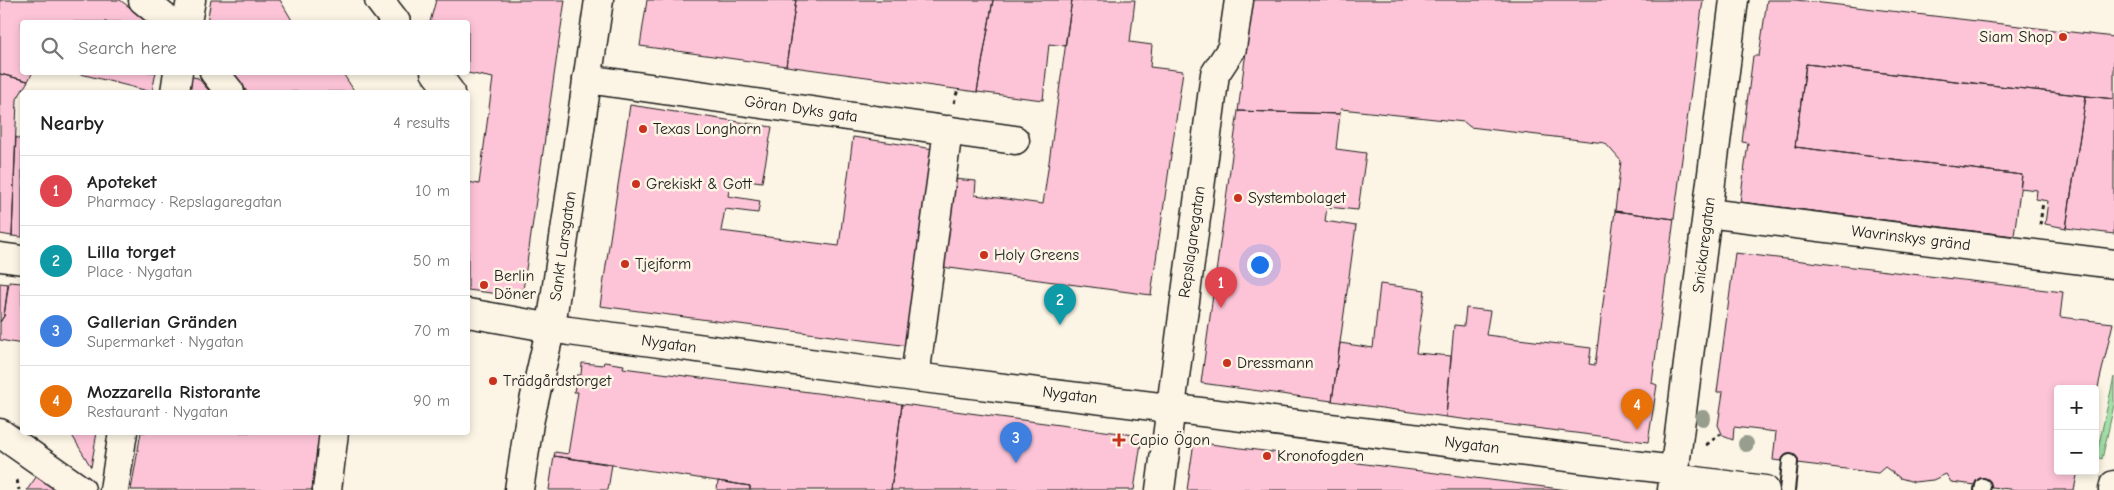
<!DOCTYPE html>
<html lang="en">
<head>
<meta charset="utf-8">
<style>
  body { margin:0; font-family:"Comic Neue",sans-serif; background:#f2f2f2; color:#222 }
  .controls { position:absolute; right:15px; bottom:15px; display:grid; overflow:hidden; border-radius:5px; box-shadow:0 2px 8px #0003 }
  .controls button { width:45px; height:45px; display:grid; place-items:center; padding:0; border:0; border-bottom:1px solid #e0e0e0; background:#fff; color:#222; font:25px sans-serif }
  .you { position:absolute; left:1259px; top:264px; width:18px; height:18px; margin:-12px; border:4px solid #fff; border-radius:50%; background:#1a73e8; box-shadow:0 0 0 8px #1a73e833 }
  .badge { display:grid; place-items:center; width:32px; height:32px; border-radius:50%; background:#c8321e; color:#fff; font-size:16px; font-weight:700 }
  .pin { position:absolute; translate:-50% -41px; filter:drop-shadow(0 1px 2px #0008) }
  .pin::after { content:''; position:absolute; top:26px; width:18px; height:15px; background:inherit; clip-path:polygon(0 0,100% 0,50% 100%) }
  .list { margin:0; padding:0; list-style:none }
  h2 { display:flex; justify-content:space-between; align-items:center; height:65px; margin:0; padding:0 20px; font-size:21px }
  h2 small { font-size:16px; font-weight:400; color:#767676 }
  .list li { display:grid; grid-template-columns:32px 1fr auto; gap:15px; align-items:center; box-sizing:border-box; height:70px; padding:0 20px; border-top:1px solid #e0e0e0 }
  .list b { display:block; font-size:19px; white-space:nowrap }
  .list p { margin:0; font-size:16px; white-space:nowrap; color:#767676 }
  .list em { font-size:16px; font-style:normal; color:#767676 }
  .icon { flex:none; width:28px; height:28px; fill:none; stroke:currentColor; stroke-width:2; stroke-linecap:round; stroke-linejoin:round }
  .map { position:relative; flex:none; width:2114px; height:490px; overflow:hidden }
  .search { position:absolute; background:#fff; box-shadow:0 2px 8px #0003; left:20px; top:20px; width:450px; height:55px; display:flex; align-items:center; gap:12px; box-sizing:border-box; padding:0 18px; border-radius:5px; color:#767676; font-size:19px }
  .panel { position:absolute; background:#fff; box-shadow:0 2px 8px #0003; left:20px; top:90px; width:450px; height:345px; border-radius:5px }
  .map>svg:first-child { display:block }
  .green { fill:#a3e0a8; stroke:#607e62 }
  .building { fill:#fdc4d8; stroke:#1c1c1c }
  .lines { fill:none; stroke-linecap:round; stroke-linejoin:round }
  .lane-casing { stroke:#1c1c1c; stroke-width:18 }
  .street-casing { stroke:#1c1c1c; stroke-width:31 }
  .secondary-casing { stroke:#1c1c1c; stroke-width:31 }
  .path { stroke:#1c1c1c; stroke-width:3; stroke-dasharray:4 4; stroke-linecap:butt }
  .lane { stroke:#fcf5e5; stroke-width:14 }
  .street { stroke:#fcf5e5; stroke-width:28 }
  .secondary { stroke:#fcf5e5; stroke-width:28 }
  .tree { fill:#979e8e }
  .poi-dot { fill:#c8321e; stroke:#fcf5e5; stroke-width:2 }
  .labels { text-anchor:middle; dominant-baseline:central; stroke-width:5; stroke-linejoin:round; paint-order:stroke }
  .poi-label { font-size:16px; fill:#1c1c1c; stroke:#fcf5e5; text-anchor:start }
  .street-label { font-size:16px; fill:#1c1c1c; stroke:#fcf5e5 }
</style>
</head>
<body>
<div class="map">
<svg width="2114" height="490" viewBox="0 0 2114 490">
  <rect width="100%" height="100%" fill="#fcf5e5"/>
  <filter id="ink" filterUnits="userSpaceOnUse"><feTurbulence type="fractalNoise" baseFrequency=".02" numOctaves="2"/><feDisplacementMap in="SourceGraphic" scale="10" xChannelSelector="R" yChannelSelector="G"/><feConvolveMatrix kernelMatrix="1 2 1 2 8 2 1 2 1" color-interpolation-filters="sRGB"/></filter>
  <g filter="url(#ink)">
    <path class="green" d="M2114 377V405L2102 459 2096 457Z"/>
    <path class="building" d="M0 0H120L149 22H22V72H33L28 81 0 74Z
      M211 0H280L293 22H207Z
      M436 0H565L522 297 468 290V182L479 184 493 78 463 72H468V22H430Z
      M647 0H796L786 66 640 46Z
      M796 0H993L977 92 786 66Z
      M993 0H1072L1065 46 1049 44 1043 100 977 92Z
      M1072 0H1135L1130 42 1152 45 1150 67 1183 71 1151 295 942 267 953 179 976 181 975 195 1043 204Z
      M1253 0H1703L1674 219 1615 211 1621 161 1605 143 1470 127 1464 122 1341 109 1340 114 1238 111Z
      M1767 0H1796L2114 37V99L1806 64 1795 147 2022 175 2014 236 1740 202 1748 143 1742 142 1753 56H1759Z
      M1806 64 2086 96 2066 228 2045 224 2048 201 2036 199 2037 190 2020 188 2022 175 1795 147Z
      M73 72H156L152 92Z
      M233 72H342L355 92H247Z
      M0 74 28 81 17 99 12 236 0 234Z
      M193 77 198 78 210 92H186L189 80Z
      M2086 96 2114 99V234L2066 228Z
      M630 105 772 127 762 182 731 178 728 196 760 201 758 213 725 209 721 231 839 246 853 137 934 149 909 346 600 306Z
      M1238 111 1340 114 1336 149 1366 153 1358 210 1327 207 1325 221 1356 226 1332 401 1201 383Z
      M16 137 22 140V237L12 236Z
      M1615 211 1674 219 1652 383 1657 385 1648 442 1446 417 1454 325 1464 326 1466 308 1490 311 1486 335 1591 348 1589 364 1595 365Z
      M1735 253 2063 292 2060 317 2113 323 2095 400V389H2058V471H2078L2074 490H2017L1951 482 1946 474 1933 480 1914 482 1900 478 1885 467 1878 473 1773 460 1776 432 1734 427 1733 440 1723 436 1718 425 1723 392H1717Z
      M9 282 22 283V344L0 340V322L4 316Z
      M0 283 8 284 4 316 0 322Z
      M1380 284 1425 290 1416 353 1451 356 1446 417 1332 401 1340 343 1373 348Z
      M604 362 624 365 623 368 902 404 891 490H750V486L554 456 555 452 568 454 578 392H574L577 375H581L582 363 603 365Z
      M902 404 1142 436 1134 490H891Z
      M70 432H97L91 467Z
      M141 432H320L312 490H131Z
      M1194 442 1568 490H1187Z
      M554 456 612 464 608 490H549Z
      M39 473 63 490H27Z
      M718 481 750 486V490H717Z"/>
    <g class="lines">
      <defs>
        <path id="lane" d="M1787 490 1790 462
          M1982 490 1983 486"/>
        <path id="street" d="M143 0 170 22
          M379 0 396 22
          M187 22 191 0
          M214 72 230 92
          M435 72 450 92
          M587 79 1015 140
          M175 92 178 72
          M1708 213 2114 264
          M0 257 22 260
          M468 313 569 331 915 377 1674 470
          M915 377 948 130
          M0 433 81 490
          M1673 478 1765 490
          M114 490 123 432
          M327 490 334 432
          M1160 490 1215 74 1232 48 1239 0
          M1672 490 1734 0"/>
        <path id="secondary" d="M519 490 529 423 551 326 599 0
          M2113 490 2114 485"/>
      </defs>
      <use href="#lane" class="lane-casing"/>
      <use href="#street" class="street-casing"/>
      <use href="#secondary" class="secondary-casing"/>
      <path class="path" d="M954 103 958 89
        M2040 225 2043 201
        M1706 445 1721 434
        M17 480 19 490"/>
      <use href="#lane" class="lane"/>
      <use href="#street" class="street"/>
      <use href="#secondary" class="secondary"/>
    </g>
    <g class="tree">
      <circle cx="1703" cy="418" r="8"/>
      <circle cx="1746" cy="444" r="8"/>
    </g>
  </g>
  <g class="poi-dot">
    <circle cx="2063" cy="37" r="5"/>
    <circle cx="643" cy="129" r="5"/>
    <circle cx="636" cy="184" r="5"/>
    <circle cx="1238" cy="198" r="5"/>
    <circle cx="984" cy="255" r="5"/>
    <circle cx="625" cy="264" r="5"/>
    <circle cx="484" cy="285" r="5"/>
    <circle cx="1227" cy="363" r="5"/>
    <circle cx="493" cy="381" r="5"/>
    <path d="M1116.5 432.5h5v5h5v5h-5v5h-5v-5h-5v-5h5z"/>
    <circle cx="1267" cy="456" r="5"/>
  </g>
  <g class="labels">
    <g class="poi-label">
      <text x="2053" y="37" text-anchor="end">Siam Shop</text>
      <text x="653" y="129">Texas Longhorn</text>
      <text x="646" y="184">Grekiskt &amp; Gott</text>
      <text x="1248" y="198">Systembolaget</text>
      <text x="994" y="255">Holy Greens</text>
      <text x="635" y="264">Tjejform</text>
      <text x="494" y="276">Berlin<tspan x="494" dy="18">Döner</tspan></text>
      <text x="1237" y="363">Dressmann</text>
      <text x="503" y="381">Trädgårdstorget</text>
      <text x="1130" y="440">Capio Ögon</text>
      <text x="1277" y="456">Kronofogden</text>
    </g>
    <g class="street-label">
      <text transform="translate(801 109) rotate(8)">Göran Dyks gata</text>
      <text transform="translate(1911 238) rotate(7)">Wavrinskys gränd</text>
      <text transform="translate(1192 242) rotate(-82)">Repslagaregatan</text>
      <text transform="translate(1704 245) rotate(-83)">Snickaregatan</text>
      <text transform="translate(563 246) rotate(-82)">Sankt Larsgatan</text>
      <text transform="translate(669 344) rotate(8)">Nygatan</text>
      <text transform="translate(1070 395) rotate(7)">Nygatan</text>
      <text transform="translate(1472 445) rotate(7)">Nygatan</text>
    </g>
  </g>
</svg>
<div class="controls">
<button>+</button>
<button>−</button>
</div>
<div class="you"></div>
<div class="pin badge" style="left:1221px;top:308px;background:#e0444e">1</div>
<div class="pin badge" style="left:1060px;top:325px;background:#0f9aa8">2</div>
<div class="pin badge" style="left:1016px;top:463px;background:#3f7fe0">3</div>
<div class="pin badge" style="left:1637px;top:430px;background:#e8710a">4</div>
<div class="search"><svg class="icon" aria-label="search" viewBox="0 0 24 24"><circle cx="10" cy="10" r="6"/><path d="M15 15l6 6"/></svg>Search here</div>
<section class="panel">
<h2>Nearby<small>4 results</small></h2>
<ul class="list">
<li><span class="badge" style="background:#e0444e">1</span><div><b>Apoteket</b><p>Pharmacy · Repslagaregatan</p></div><em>10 m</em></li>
<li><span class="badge" style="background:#0f9aa8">2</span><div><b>Lilla torget</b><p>Place · Nygatan</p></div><em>50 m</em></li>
<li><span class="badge" style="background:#3f7fe0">3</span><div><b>Gallerian Gränden</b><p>Supermarket · Nygatan</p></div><em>70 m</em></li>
<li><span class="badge" style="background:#e8710a">4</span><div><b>Mozzarella Ristorante</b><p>Restaurant · Nygatan</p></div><em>90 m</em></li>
</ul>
</section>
</div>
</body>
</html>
